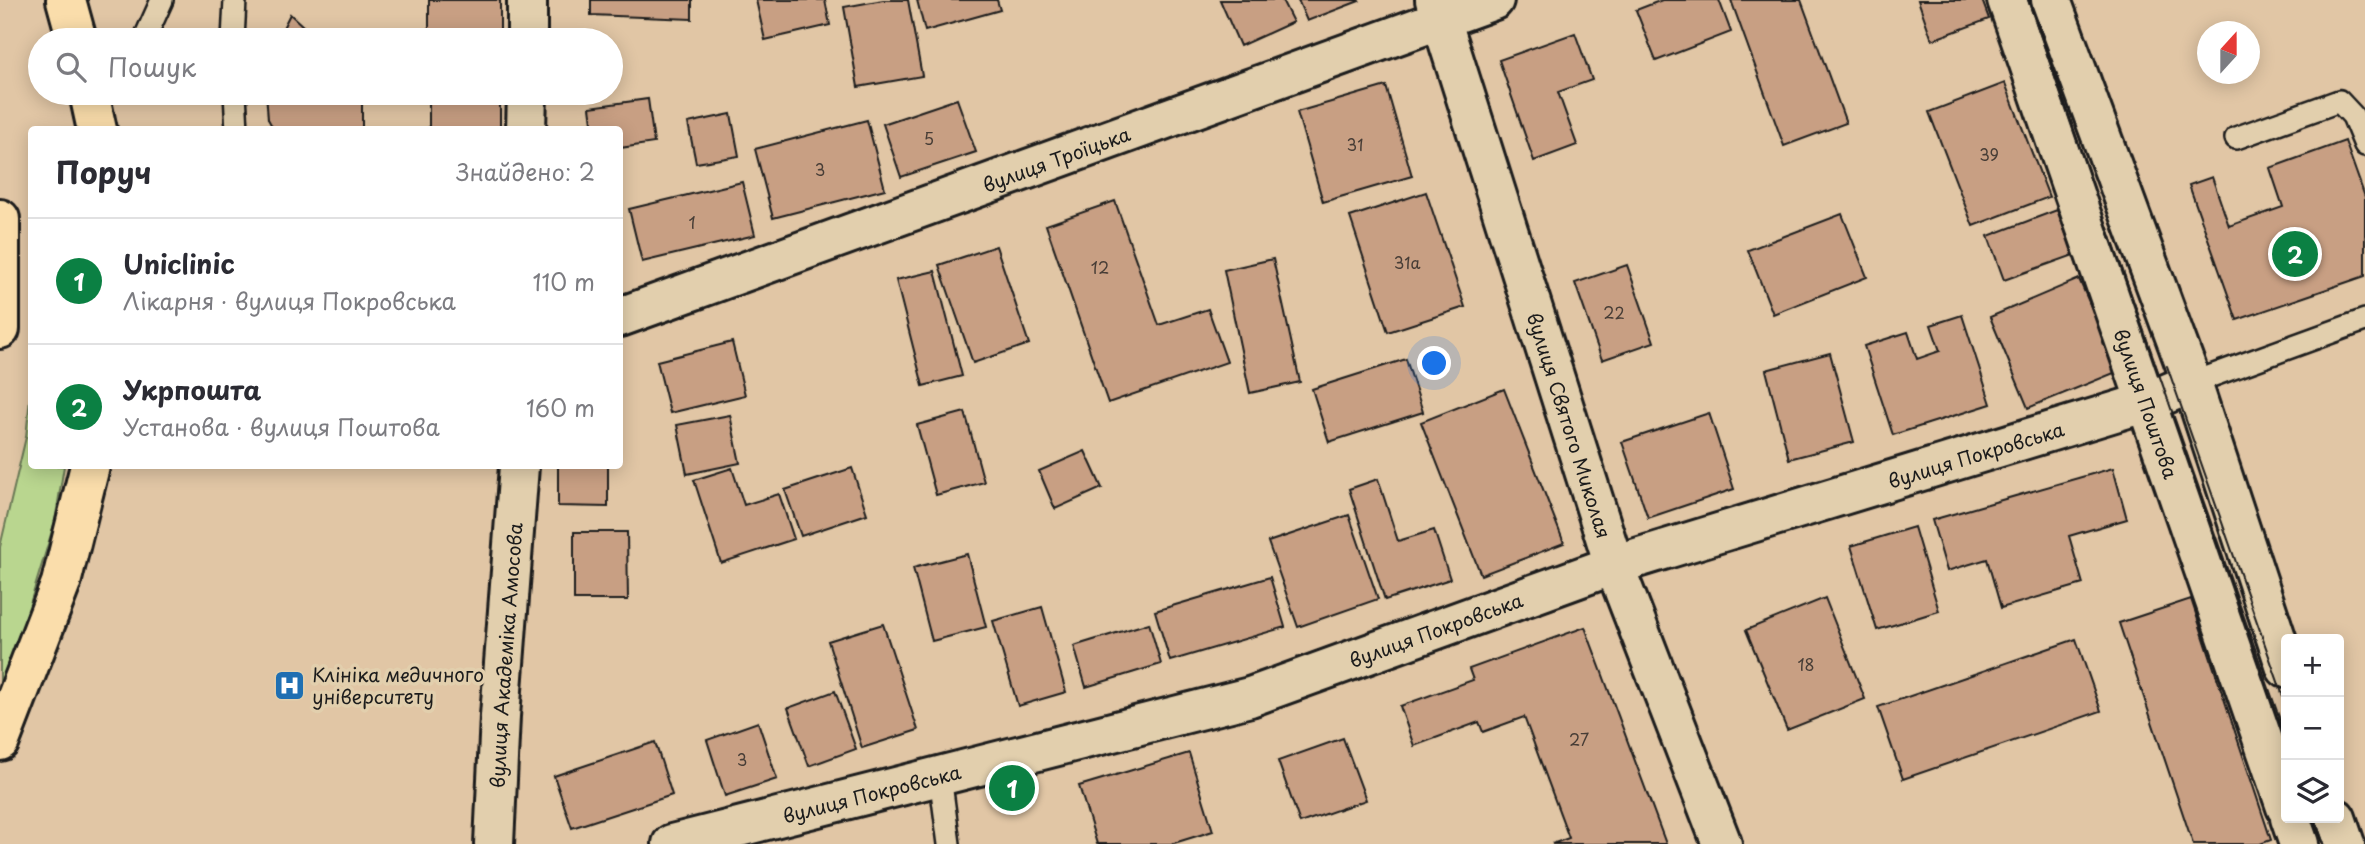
<!DOCTYPE html>
<html lang="uk">
<head>
<meta charset="utf-8">
<style>
  body { margin:0; font-family:"Playpen Sans",sans-serif; background:#f7f7f7; color:#2b2b33 }
  .controls { position:absolute; right:21px; bottom:21px; display:grid; overflow:hidden; border-radius:7px; box-shadow:0 4px 18px #0003 }
  .controls button { width:63px; height:63px; display:grid; place-items:center; padding:0; border:0; border-bottom:2px solid #e1e1e2; background:#fff; color:#2b2b33; font:35px sans-serif }
  .compass { position:absolute; left:2197px; top:21px; width:63px; height:63px; border-radius:50%; background:#fff; box-shadow:0 4px 18px #0003; rotate:21deg }
  .you { position:absolute; left:1435px; top:364px; width:24px; height:24px; margin:-18px; border:5px solid #fff; border-radius:50%; background:#1a73e8; box-shadow:0 0 0 10px #1a73e833 }
  .badge { display:grid; place-items:center; width:46px; height:46px; border-radius:50%; background:#0b8043; color:#fff; font-size:23px; font-weight:700 }
  .pin { position:absolute; translate:-50% -50%; border:4px solid #fff; box-shadow:0 2px 7px #0006 }
  .list { margin:0; padding:0; list-style:none }
  h2 { display:flex; justify-content:space-between; align-items:center; height:91px; margin:0; padding:0 28px; font-size:30px }
  h2 small { font-size:23px; font-weight:400; color:#7c7c81 }
  .list li { display:grid; grid-template-columns:46px 1fr auto; gap:21px; align-items:center; box-sizing:border-box; height:126px; padding:0 28px; border-top:2px solid #e1e1e2 }
  .list b { display:block; font-size:26px; white-space:nowrap }
  .list p { margin:0; font-size:23px; white-space:nowrap; color:#7c7c81 }
  .list em { font-size:23px; font-style:normal; color:#7c7c81 }
  .icon { flex:none; width:38px; height:38px; fill:none; stroke:currentColor; stroke-width:2; stroke-linecap:round; stroke-linejoin:round }
  .map { position:relative; flex:none; width:2365px; height:844px; overflow:hidden }
  .search { position:absolute; background:#fff; box-shadow:0 4px 18px #0003; left:28px; top:28px; width:595px; height:77px; display:flex; align-items:center; gap:18px; box-sizing:border-box; padding:0 24px; border-radius:38px; color:#7c7c81; font-size:26px }
  .panel { position:absolute; background:#fff; box-shadow:0 4px 18px #0003; left:28px; top:126px; width:595px; height:343px; border-radius:7px }
  .map>svg:first-child { display:block }
  .green { fill:#b9d68f; stroke:#6a7956; stroke-width:2 }
  .building { fill:#c89f83; stroke:#1c1c1c; stroke-width:2 }
  .lines { fill:none; stroke-linecap:round; stroke-linejoin:round }
  .service-casing { stroke:#1c1c1c; stroke-width:26 }
  .minor-casing { stroke:#1c1c1c; stroke-width:44 }
  .tertiary-casing { stroke:#1c1c1c; stroke-width:44 }
  .primary-casing { stroke:#1c1c1c; stroke-width:44 }
  .service { stroke:#e2cfad; stroke-width:21 }
  .minor { stroke:#e2cfad; stroke-width:38 }
  .tertiary { stroke:#e2cfad; stroke-width:38 }
  .primary { stroke:#faddab; stroke-width:38 }
  .tram { stroke:#1c1c1c; stroke-width:2 }
  .labels { text-anchor:middle; dominant-baseline:central; stroke-width:7; stroke-linejoin:round; paint-order:stroke }
  .number-label { font-size:16px; fill:#473d36 }
  .street-label { font-size:19px; fill:#1c1c1c; stroke:#e2cfad }
  .poi-label { font-size:19px; fill:#1c1c1c; stroke:#e2cfad; text-anchor:start }
</style>
</head>
<body>
<div class="map">
<svg width="2365" height="844" viewBox="0 0 2365 844">
  <rect width="100%" height="100%" fill="#e1c6a5"/>
  <filter id="ink" filterUnits="userSpaceOnUse"><feTurbulence type="fractalNoise" baseFrequency=".0143" numOctaves="2"/><feDisplacementMap in="SourceGraphic" scale="14" xChannelSelector="R" yChannelSelector="G"/><feConvolveMatrix kernelMatrix="1 2 1 2 8 2 1 2 1" color-interpolation-filters="sRGB"/></filter>
  <g filter="url(#ink)">
    <path class="green" d="M31 387 32 466H64L55 521 9 673 0 695V547L26 437Z"/>
    <path class="building" d="M429 0H500V40H429Z
      M591 0H692V19L591 15Z
      M756 0H825L830 25 765 40Z
      M883 0H908L922 76 858 87 844 7Z
      M917 0H997L1000 10 925 31Z
      M1220 0H1282L1293 22 1240 46Z
      M1298 0H1358L1359 1 1307 21Z
      M1662 0H1719L1731 32 1656 61 1636 10Z
      M1731 0H1801L1846 123 1784 146Z
      M1918 0H1982L1989 19 1932 40Z
      M290 14 318 40H277Z
      M1575 33 1592 80 1558 92 1577 145 1534 161 1499 60Z
      M2005 83 2049 197 1973 226 1929 112Z
      M1386 86 1412 176 1323 202 1297 112Z
      M266 93H405V101H362V130H274L268 119Z
      M429 93H500V130H429Z
      M648 99 654 143 620 148V130H593L590 107Z
      M957 99 976 152 901 177 883 124Z
      M731 114 739 156 696 163 688 123Z
      M867 120 885 189 773 218 755 149Z
      M2345 141 2365 197V276L2237 320 2189 185 2212 177 2229 226 2283 207 2270 168Z
      M742 182 755 235 642 262 629 209Z
      M1426 192 1465 307 1388 332 1350 217Z
      M1115 201 1159 325 1208 309 1227 362 1108 403 1046 225Z
      M2057 210 2074 255 2004 280 1988 236Z
      M1842 214 1867 277 1773 314 1748 250Z
      M996 246 1029 344 973 363 939 265Z
      M1273 259 1300 382 1250 393 1224 270Z
      M1627 265 1654 342 1602 360 1575 283Z
      M935 271 962 376 923 386 896 280Z
      M2079 279 2119 371 2028 408 1990 317Z
      M1962 315 1991 404 1893 435 1864 346 1908 332 1917 359 1940 351 1931 325Z
      M732 342 745 395 670 413 657 361Z
      M1830 353 1854 442 1789 459 1766 370Z
      M1406 359 1423 412 1329 442 1312 389Z
      M1504 389 1564 543 1481 575 1421 422Z
      M965 412 984 482 936 495 917 425Z
      M1709 413 1734 489 1648 518 1622 442Z
      M730 415 740 463 687 474 677 425Z
      M1085 451 1102 488 1055 509 1039 471Z
      M558 466H608V507L558 506Z
      M732 468 744 505 779 494 794 539 721 563 694 480Z
      M852 468 867 514 801 536 785 490Z
      M2113 468 2127 519 2069 536 2083 584 2001 608 1987 559 1947 571 1932 520Z
      M1378 479 1398 541 1434 530 1450 579 1385 600 1349 489Z
      M1349 515 1378 599 1298 627 1268 542Z
      M1914 527 1939 611 1877 630 1851 546Z
      M574 532H627L628 600H574Z
      M967 554 986 627 932 641 913 568Z
      M1270 577 1285 627 1170 661 1155 611Z
      M1825 598 1865 699 1787 730 1746 630Z
      M2191 599 2271 840 2260 844H2193L2119 623Z
      M1042 607 1066 692 1018 706 993 621Z
      M1149 623 1161 664 1086 687 1074 646Z
      M883 624 918 730 862 748 828 641Z
      M1585 627 1666 844H1552L1569 838 1524 717 1483 732 1479 722 1414 746 1400 706 1473 680 1469 669Z
      M2076 639 2101 711 1903 779 1878 707Z
      M835 691 856 749 809 766 788 708Z
      M758 722 777 779 725 796 707 740Z
      M1343 738 1366 800 1300 823 1278 761Z
      M655 742 672 795 572 828 554 776Z
      M1189 753 1213 831 1171 844H1097L1079 786Z"/>
    <g class="lines">
      <defs>
        <path id="service" d="M144 40 162 0
          M233 40 235 0
          M235 93 237 130
          M2236 138 2339 101 2353 116 2365 145
          M2192 383 2365 320
          M940 776 949 844"/>
        <g id="minor">
          <path id="s1" d="M2007 0 2286 807"/>
          <path d="M2051 0 2192 383 2286 668"/>
          <path d="M527 40V0"/>
          <path d="M526 130 527 93"/>
          <path id="s2" d="M620 317 1494 0"/>
          <path d="M2290 818 2299 844"/>
          <path d="M2336 818 2345 844"/>
          <path id="s3" d="M494 844 500 716 519 466"/>
          <path id="s4" d="M672 844 1250 697 1614 565 2147 402 2192 383"/>
        </g>
        <g id="tertiary">
          <path id="s5" d="M1435 0 1614 565 1722 844"/>
        </g>
        <path id="primary" d="M66 0 77 40
          M89 93 97 130
          M0 219V329
          M0 741 61 583 90 466"/>
      </defs>
      <use href="#service" class="service-casing"/>
      <use href="#minor" class="minor-casing"/>
      <use href="#tertiary" class="tertiary-casing"/>
      <use href="#primary" class="primary-casing"/>
      <use href="#service" class="service"/>
      <use href="#minor" class="minor"/>
      <use href="#tertiary" class="tertiary"/>
      <use href="#primary" class="primary"/>
      <path class="tram" d="M2028 0 2286 737
        M2167 366 2283 696
        M2314 818 2324 844"/>
    </g>
  </g>
  <defs>
    <symbol id="hospital-square" viewBox="-11 -11 22 22"><rect x="-9" y="-9" width="18" height="18" rx="4" fill="#1f6fb2" stroke="#e2cfad"/><path d="M-5-5h3v3.5h4V-5h3V5h-3V1.5h-4V5h-3Z" fill="#fff"/></symbol>
  </defs>
  <g fill-rule="evenodd">
    <use href="#hospital-square" x="272" y="668" width="35" height="35"/>
  </g>
  <g class="labels">
    <g class="number-label">
      <text x="929" y="138">5</text>
      <text x="1355" y="144">31</text>
      <text x="1989" y="154">39</text>
      <text x="820" y="169">3</text>
      <text x="692" y="222">1</text>
      <text x="1407" y="262">31а</text>
      <text x="1100" y="267">12</text>
      <text x="1614" y="312">22</text>
      <text x="1806" y="664">18</text>
      <text x="1579" y="739">27</text>
      <text x="742" y="759">3</text>
    </g>
    <g class="street-label">
      <text stroke="none"><textPath href="#s2" startOffset="464">вулиця Троїцька</textPath></text>
      <text stroke="none"><textPath href="#s1" startOffset="427">вулиця Поштова</textPath></text>
      <text stroke="none"><textPath href="#s5" startOffset="446">вулиця Святого Миколая</textPath></text>
      <text stroke="none"><textPath href="#s4" startOffset="1362">вулиця Покровська</textPath></text>
      <text stroke="none"><textPath href="#s4" startOffset="794">вулиця Покровська</textPath></text>
      <text stroke="none"><textPath href="#s3" startOffset="189">вулиця Академіка Амосова</textPath></text>
      <text stroke="none"><textPath href="#s4" startOffset="206">вулиця Покровська</textPath></text>
    </g>
    <g class="poi-label">
      <text x="312" y="674">Клініка медичного<tspan x="312" dy="22">університету</tspan></text>
    </g>
  </g>
</svg>
<div class="controls">
<button>+</button>
<button>−</button>
<button><svg class="icon" aria-label="layers" viewBox="0 0 24 24"><path d="M12 4l9 5-9 5-9-5zM3 14l9 5 9-5"/></svg></button>
</div>
<svg class="compass" viewBox="-18 -18 36 36"><path d="M0-13l5 13h-10z" fill="#e53935"/><path d="M0 13l5-13h-10z" fill="#7c7c81"/></svg>
<div class="you"></div>
<div class="pin badge" style="left:1012px;top:788px">1</div>
<div class="pin badge" style="left:2295px;top:254px">2</div>
<div class="search"><svg class="icon" aria-label="search" viewBox="0 0 24 24"><circle cx="10" cy="10" r="6"/><path d="M15 15l6 6"/></svg>Пошук</div>
<section class="panel">
<h2>Поруч<small>Знайдено: 2</small></h2>
<ul class="list">
<li><span class="badge">1</span><div><b>Uniclinic</b><p>Лікарня · вулиця Покровська</p></div><em>110 m</em></li>
<li><span class="badge">2</span><div><b>Укрпошта</b><p>Установа · вулиця Поштова</p></div><em>160 m</em></li>
</ul>
</section>
</div>
</body>
</html>
